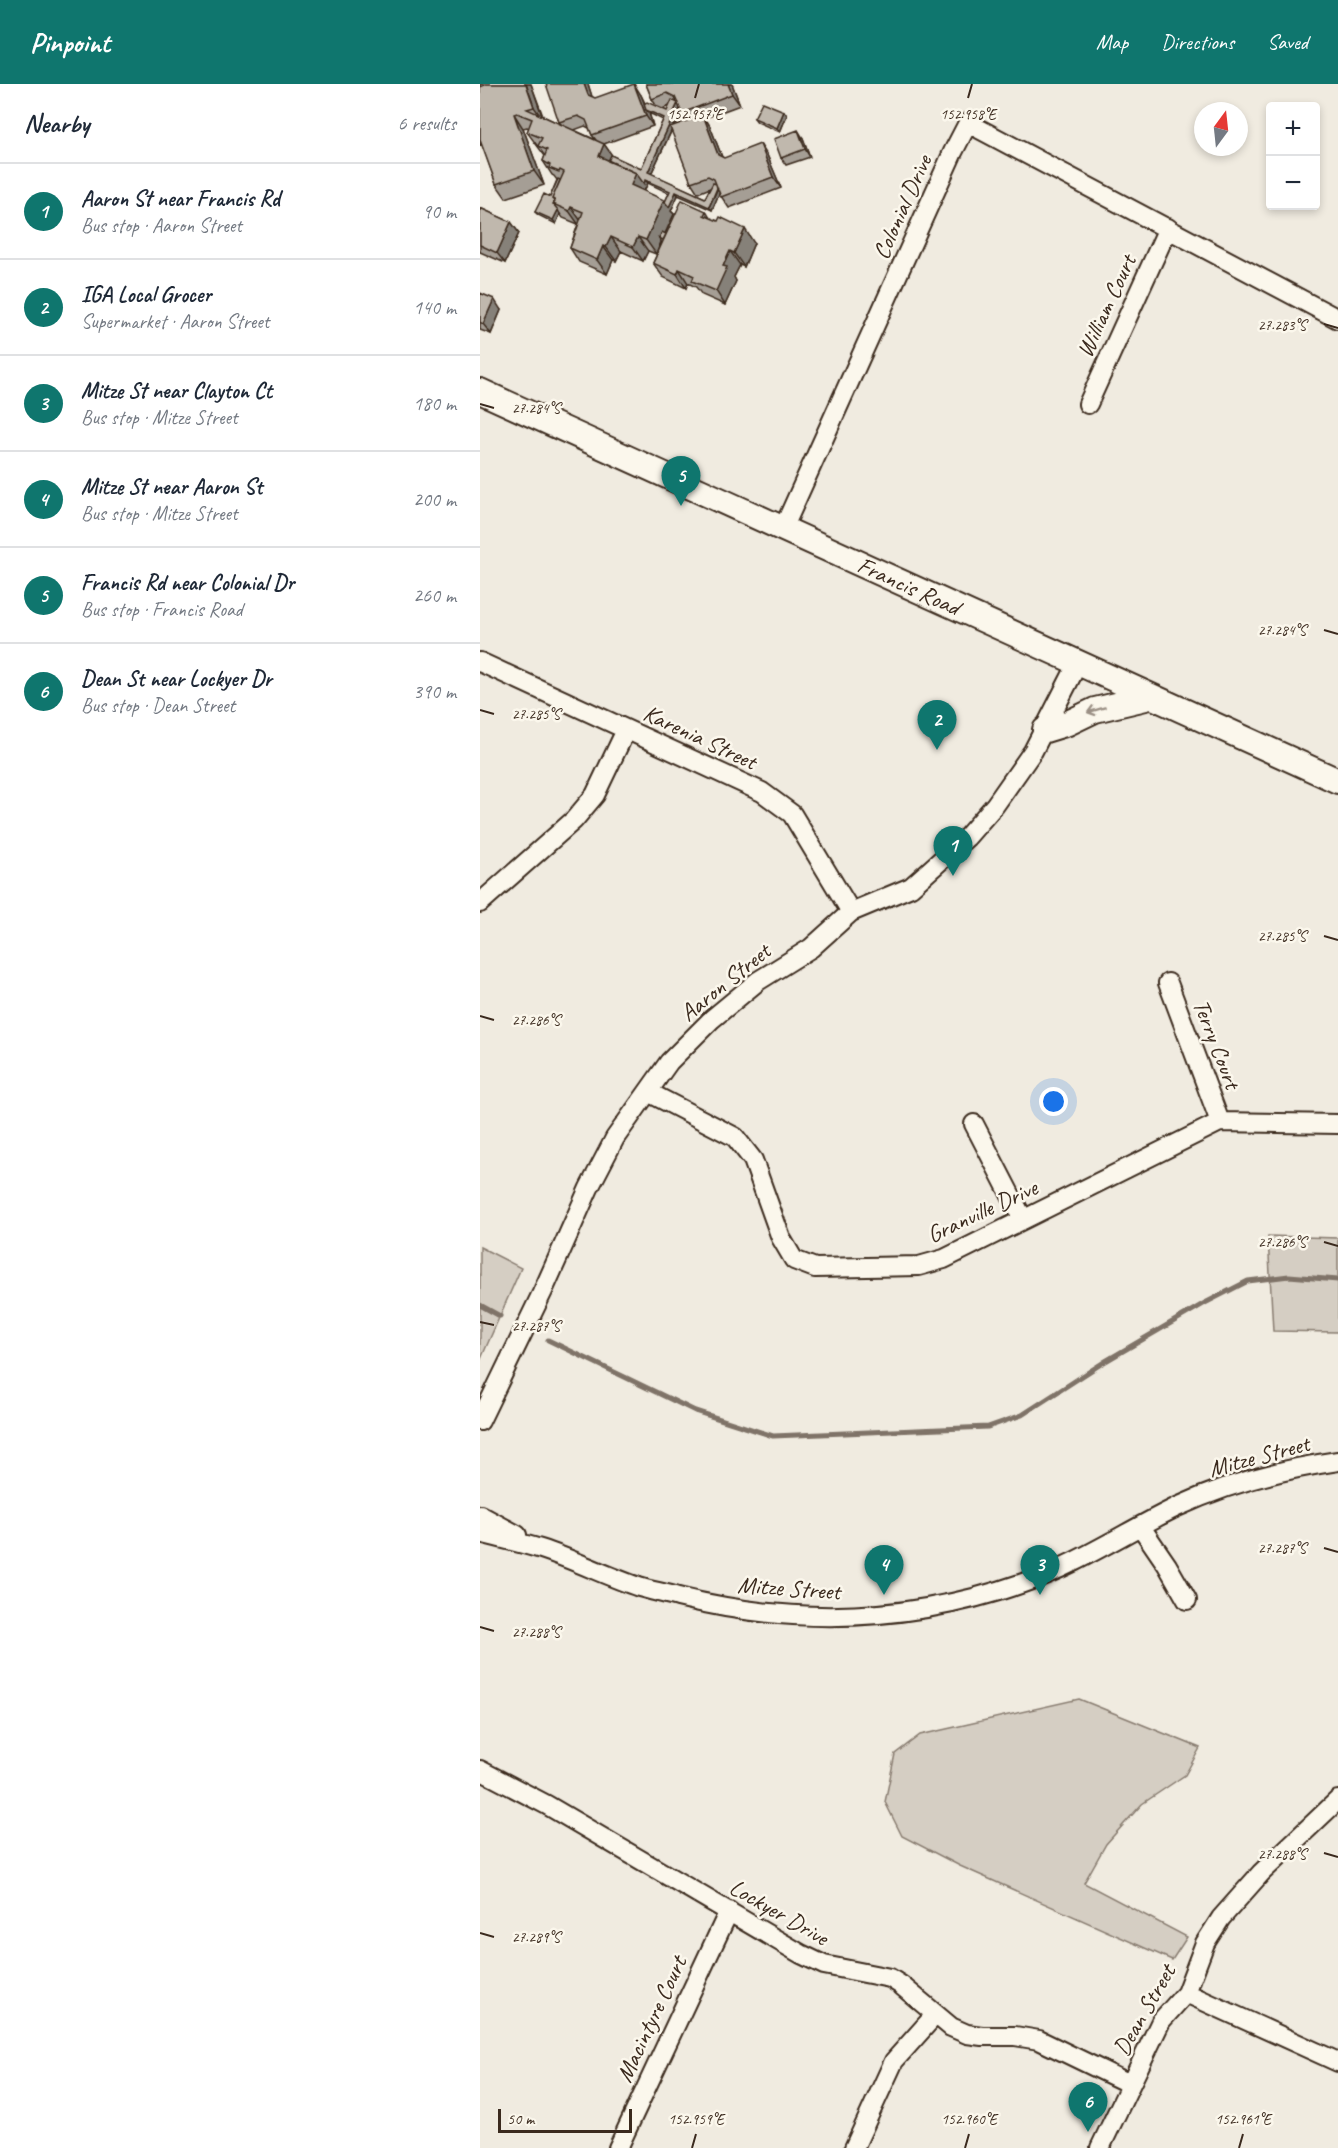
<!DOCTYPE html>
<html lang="en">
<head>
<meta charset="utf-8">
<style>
  body { margin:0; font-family:Caveat,sans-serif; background:#f6f6f7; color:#1f2937 }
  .controls { position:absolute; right:18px; top:18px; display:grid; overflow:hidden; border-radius:6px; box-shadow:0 3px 9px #0003 }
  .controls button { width:54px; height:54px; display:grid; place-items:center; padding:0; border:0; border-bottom:2px solid #e0e1e3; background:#fff; color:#1f2937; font:30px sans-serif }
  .compass { position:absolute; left:714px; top:18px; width:54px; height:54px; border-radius:50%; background:#fff; box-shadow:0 3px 9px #0003; rotate:15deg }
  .scale { position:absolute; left:18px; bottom:15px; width:134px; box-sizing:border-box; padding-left:6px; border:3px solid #3b2a1e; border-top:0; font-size:16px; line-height:21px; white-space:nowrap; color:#3b2a1e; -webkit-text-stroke:4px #fbf7ec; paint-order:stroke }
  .you { position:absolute; left:574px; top:1018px; width:21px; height:21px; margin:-15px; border:4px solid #fff; border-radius:50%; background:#1a73e8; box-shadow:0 0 0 9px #1a73e833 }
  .badge { display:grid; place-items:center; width:39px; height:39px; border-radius:50%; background:#0f766e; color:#fff; font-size:20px; font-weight:700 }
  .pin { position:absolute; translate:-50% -50px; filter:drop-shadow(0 2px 3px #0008) }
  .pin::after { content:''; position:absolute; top:32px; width:21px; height:18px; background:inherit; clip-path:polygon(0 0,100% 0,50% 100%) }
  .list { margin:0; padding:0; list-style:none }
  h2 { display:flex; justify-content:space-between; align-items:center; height:78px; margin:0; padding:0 24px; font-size:26px }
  h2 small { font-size:20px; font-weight:400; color:#747a83 }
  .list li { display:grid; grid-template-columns:39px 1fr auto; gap:18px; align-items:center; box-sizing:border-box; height:96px; padding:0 24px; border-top:2px solid #e0e1e3 }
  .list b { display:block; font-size:22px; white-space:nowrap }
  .list p { margin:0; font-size:20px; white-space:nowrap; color:#747a83 }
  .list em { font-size:20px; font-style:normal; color:#747a83 }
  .map { position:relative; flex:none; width:858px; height:2064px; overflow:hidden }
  header { display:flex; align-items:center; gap:36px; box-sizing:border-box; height:84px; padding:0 30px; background:#0f766e; color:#fff }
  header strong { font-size:28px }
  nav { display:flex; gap:33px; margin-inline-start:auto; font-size:21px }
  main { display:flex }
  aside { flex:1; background:#fff }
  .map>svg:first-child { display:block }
  .green { fill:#d5cec3; stroke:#887c70; stroke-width:1.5 }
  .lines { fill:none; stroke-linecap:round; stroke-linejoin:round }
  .stream { stroke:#7f7367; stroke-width:5 }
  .minor-casing { stroke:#3b2a1e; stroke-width:22 }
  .major-casing { stroke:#3b2a1e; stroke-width:28 }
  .minor { stroke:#fbf7ec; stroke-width:18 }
  .major { stroke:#fbf7ec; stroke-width:24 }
  .wall { fill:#a59e95; stroke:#3b2a1e; stroke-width:1.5; fill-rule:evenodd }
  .shaded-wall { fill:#868179; stroke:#3b2a1e; stroke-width:1.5 }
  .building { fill:#c0b8ad; stroke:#3b2a1e; stroke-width:1.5 }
  .oneway { stroke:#9b9085 }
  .ticks { fill:none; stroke:#3b2a1e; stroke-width:2 }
  .labels { text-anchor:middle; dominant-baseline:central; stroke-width:5; stroke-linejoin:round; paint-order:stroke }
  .street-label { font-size:24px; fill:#3b2a1e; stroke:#fbf7ec }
  .ticks-label { font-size:15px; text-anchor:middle; fill:#3b2a1e; stroke:#fbf7ec; stroke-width:5; stroke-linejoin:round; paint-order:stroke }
</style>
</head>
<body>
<header>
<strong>Pinpoint</strong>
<nav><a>Map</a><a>Directions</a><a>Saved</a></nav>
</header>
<main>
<aside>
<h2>Nearby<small>6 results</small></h2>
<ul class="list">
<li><span class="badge">1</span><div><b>Aaron St near Francis Rd</b><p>Bus stop · Aaron Street</p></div><em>90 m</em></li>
<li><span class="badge">2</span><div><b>IGA Local Grocer</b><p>Supermarket · Aaron Street</p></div><em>140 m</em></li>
<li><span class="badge">3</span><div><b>Mitze St near Clayton Ct</b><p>Bus stop · Mitze Street</p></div><em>180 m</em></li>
<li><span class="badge">4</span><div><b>Mitze St near Aaron St</b><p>Bus stop · Mitze Street</p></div><em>200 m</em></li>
<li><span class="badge">5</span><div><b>Francis Rd near Colonial Dr</b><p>Bus stop · Francis Road</p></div><em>260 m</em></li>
<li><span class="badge">6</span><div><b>Dean St near Lockyer Dr</b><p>Bus stop · Dean Street</p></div><em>390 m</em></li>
</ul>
</aside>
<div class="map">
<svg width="858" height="2064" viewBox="0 0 858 2064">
  <rect width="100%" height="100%" fill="#f0ebe0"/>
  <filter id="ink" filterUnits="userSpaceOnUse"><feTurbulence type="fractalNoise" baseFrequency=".0167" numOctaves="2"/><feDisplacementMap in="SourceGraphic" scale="12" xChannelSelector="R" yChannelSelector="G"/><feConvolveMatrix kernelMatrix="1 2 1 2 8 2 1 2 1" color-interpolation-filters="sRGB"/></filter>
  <g filter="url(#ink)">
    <path class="green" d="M788 1152 858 1154V1248L793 1247Z
      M0 1163 41 1184 0 1277Z
      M599 1615 720 1664 705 1691 662 1720 626 1760 604 1799 707 1853 692 1876 480 1782 422 1752 405 1718 415 1670 440 1651Z"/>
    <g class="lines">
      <path class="stream" d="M0 1221 20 1232
        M68 1256 215 1327 293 1352 508 1343 542 1331 624 1278 725 1219 768 1197 809 1192 858 1196"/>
      <defs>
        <path id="minor" d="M608 320 688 144
          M303 445 473 68 488 39 858 235
          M0 578 282 708 312 730 371 828
          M0 819 94 736 115 711 146 646
          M688 899 740 1038
          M168 1008 255 1053 273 1076 301 1154 314 1176 335 1184 439 1182 464 1175 740 1038 858 1040
          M494 1040 543 1135
          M0 1337 63 1207 109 1104 135 1054 189 978 232 935 278 897 331 864 371 828 431 803 487 753 515 721 553 667 598 579
          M0 1431 37 1451
          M661 1443 687 1481 707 1516
          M0 1449C20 1454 41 1459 61 1465 95 1476 126 1492 159 1503 172 1507 185 1509 198 1513 315 1542 429 1539 543 1499 597 1481 645 1448 697 1423 748 1399 803 1385 858 1377
          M0 1686 67 1721 321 1870 344 1881 410 1894 421 1901 471 1943 487 1950 502 1952H535L559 1956 650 2000
          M706 1909 858 1978
          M138 2064 249 1827
          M374 2064 414 1977 455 1931
          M620 2064 681 1937 706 1909 725 1859 741 1834 781 1789 858 1716"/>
        <g id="major">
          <path id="s1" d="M0 307 858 697"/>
          <path d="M565 646 588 639 615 626 670 613"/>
        </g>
      </defs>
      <use href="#minor" class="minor-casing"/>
      <use href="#major" class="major-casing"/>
      <use href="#minor" class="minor"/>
      <use href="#major" class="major"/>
    </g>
    <path class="wall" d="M0 0H51L63 32 82 41 79 38 108 0 112 13 115 14 161 11 165 19 177 23 172 15 166 0H252L260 21 225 34 230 42 242 73 244 74 287 71 301 104 249 124 239 109 232 126 198 111 191 127 194 130 185 150H186L226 127 230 134 274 159 264 183 260 181 254 193 256 197 245 221 222 211 216 203 208 199 206 204 183 193 173 179 182 159 181 158 176 170 168 167 163 177 141 167 136 177 133 176 127 190 99 178 90 164 98 140 83 134 80 130 76 140 58 131 55 128 70 113 77 96 74 92 72 91 63 77 65 72 47 48 49 44 47 43 43 44 64 101 26 114 16 100 2 60 0 61ZM190 22 187 27 182 25ZM200 25 202 29 207 36 197 32ZM169 29 183 36 161 85 132 72 124 60 173 42ZM105 42 109 44 112 51 116 56 94 46ZM192 46 211 98 218 109 230 104 225 114 171 90ZM168 99 189 109 185 118 164 107Z
      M307 31 300 48 277 38 274 34Z
      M323 54 330 73 306 81 301 74Z
      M0 124 31 138 39 149 25 179 0 168Z
      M0 209 21 226 11 250 0 246Z"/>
    <path class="shaded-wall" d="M46 0H51L64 37 54 23Z
      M104 0H108L115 22 108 11Z
      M154 0 161 11 167 26H166L169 29 173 42 166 32Z
      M248 0H252L260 21 252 10Z
      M198 19 201 22 196 34 193 30Z
      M304 27 307 31 300 48 297 44Z
      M34 30 43 44 64 101 54 87Z
      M223 31 230 42 245 81 238 71Z
      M191 37 194 41 170 92 168 88Z
      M318 46 323 54 330 73 325 65Z
      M124 60 134 74 128 78 119 72Z
      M280 60 287 71 301 104 293 93Z
      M156 89 165 96 168 99 160 115 151 101Z
      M239 102 241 105 232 126 229 123Z
      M196 108 198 111 191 127 194 130 182 156 179 154 181 158 176 170 166 156 184 116 189 123Z
      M91 123 101 137 99 141 89 127Z
      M78 126 80 130 76 140 73 136Z
      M31 138 39 149 25 179 17 169Z
      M265 145 274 159 264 183 254 169Z
      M131 153 141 167 136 177 126 163Z
      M158 153 168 167 163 177 153 163Z
      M123 162 133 176 127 190 117 176Z
      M250 167 260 181 254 193 256 197 245 221 236 207 243 182Z
      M199 185 208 199 206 204 197 190Z
      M14 215 21 226 11 250 3 240Z"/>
    <path class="building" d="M5 0H46L54 23 47 25 124 60 119 72 156 89 151 101 184 116 166 156 158 153 153 163 131 153 126 163 123 162 117 176 90 164 103 128 91 123 89 127 73 120 75 116 72 115 84 88 80 86 79 88 69 84 70 81 63 77 67 66 58 62 62 54 47 48 52 35 37 29 34 30 54 87 16 100 0 56V3L5 1Z
      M66 0H104L108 11 115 14 154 0 166 32 112 51 106 36 98 32 79 38Z
      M166 0H248L252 10 202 29 195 13 187 9 172 15Z
      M192 16 198 19 193 30 207 37 198 40 191 37 168 88 225 114 233 99 236 100 237 104 229 123 196 108 189 123 185 118 190 107 165 96 164 100 156 89 128 77 131 71 161 85 184 34 166 26 164 20 167 18 187 27Z
      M282 18 304 27 297 44 274 34Z
      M223 31 238 71 244 74 280 60 293 93 241 113 234 95 228 92 211 98 190 43Z
      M318 46 325 65 301 74 294 55Z
      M78 95 80 96 72 115 75 118 73 120 78 126 73 136 55 128 64 110 70 113Z
      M202 116 226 127 224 131 238 137 240 133 265 145 254 169 250 167 243 182 247 183 236 207 212 197 214 192 199 185 197 190 173 179Z
      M0 124 31 138 17 169 0 161Z
      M182 148 186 150 183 156 179 154Z
      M0 209 14 215 3 240 0 238Z"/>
    <defs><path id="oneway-shaft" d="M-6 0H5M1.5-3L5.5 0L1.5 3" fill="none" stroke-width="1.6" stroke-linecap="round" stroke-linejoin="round" transform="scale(1.5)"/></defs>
    <use class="oneway" href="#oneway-shaft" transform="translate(616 626) rotate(163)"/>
  </g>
  <path class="ticks" d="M215 14 219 0M488 14 492 0M844 240 858 244M0 320 14 324M844 546 858 550M0 626 14 630M844 852 858 856M0 932 14 936M844 1158 858 1162M0 1238 14 1241M844 1464 858 1468M0 1543 14 1547M844 1769 858 1773M0 1849 14 1853M212 2064 216 2050M485 2064 489 2050M759 2064 763 2050"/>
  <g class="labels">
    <g class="street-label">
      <text transform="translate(422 123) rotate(-66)">Colonial Drive</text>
      <text transform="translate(626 222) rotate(-65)">William Court</text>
      <text stroke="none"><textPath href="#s1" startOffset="471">Francis Road</textPath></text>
      <text transform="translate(220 653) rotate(25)">Karenia Street</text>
      <text transform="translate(245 898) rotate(-39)">Aaron Street</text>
      <text transform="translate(737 960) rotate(69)">Terry Court</text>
      <text transform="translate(502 1127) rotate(-25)">Granville Drive</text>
      <text transform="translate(779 1372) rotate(-15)">Mitze Street</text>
      <text transform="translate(309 1504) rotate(4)">Mitze Street</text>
      <text transform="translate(299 1828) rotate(30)">Lockyer Drive</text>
      <text transform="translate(664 1926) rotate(-60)">Dean Street</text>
      <text transform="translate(171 1935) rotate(-65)">Macintyre Court</text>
    </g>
  </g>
  <g class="ticks-label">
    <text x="215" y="35">152.957°E</text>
    <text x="488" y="35">152.958°E</text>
    <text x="802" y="246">27.283°S</text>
    <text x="56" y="329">27.284°S</text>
    <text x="802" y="551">27.284°S</text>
    <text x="56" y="635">27.285°S</text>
    <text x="802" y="857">27.285°S</text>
    <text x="56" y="941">27.286°S</text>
    <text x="802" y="1163">27.286°S</text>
    <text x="56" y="1247">27.287°S</text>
    <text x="802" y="1469">27.287°S</text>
    <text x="56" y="1553">27.288°S</text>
    <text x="802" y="1775">27.288°S</text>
    <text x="56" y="1858">27.289°S</text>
    <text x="216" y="2040">152.959°E</text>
    <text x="489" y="2040">152.960°E</text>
    <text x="763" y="2040">152.961°E</text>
  </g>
</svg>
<div class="controls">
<button>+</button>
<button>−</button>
</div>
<svg class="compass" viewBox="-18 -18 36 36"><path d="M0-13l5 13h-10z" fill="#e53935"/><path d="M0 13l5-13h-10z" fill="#747a83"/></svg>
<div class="scale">50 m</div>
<div class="you"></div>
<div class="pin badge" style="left:473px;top:792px">1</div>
<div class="pin badge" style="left:457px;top:666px">2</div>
<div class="pin badge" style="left:560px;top:1511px">3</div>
<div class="pin badge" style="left:404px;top:1511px">4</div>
<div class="pin badge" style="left:201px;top:422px">5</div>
<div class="pin badge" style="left:608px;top:2048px">6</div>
</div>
</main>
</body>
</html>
